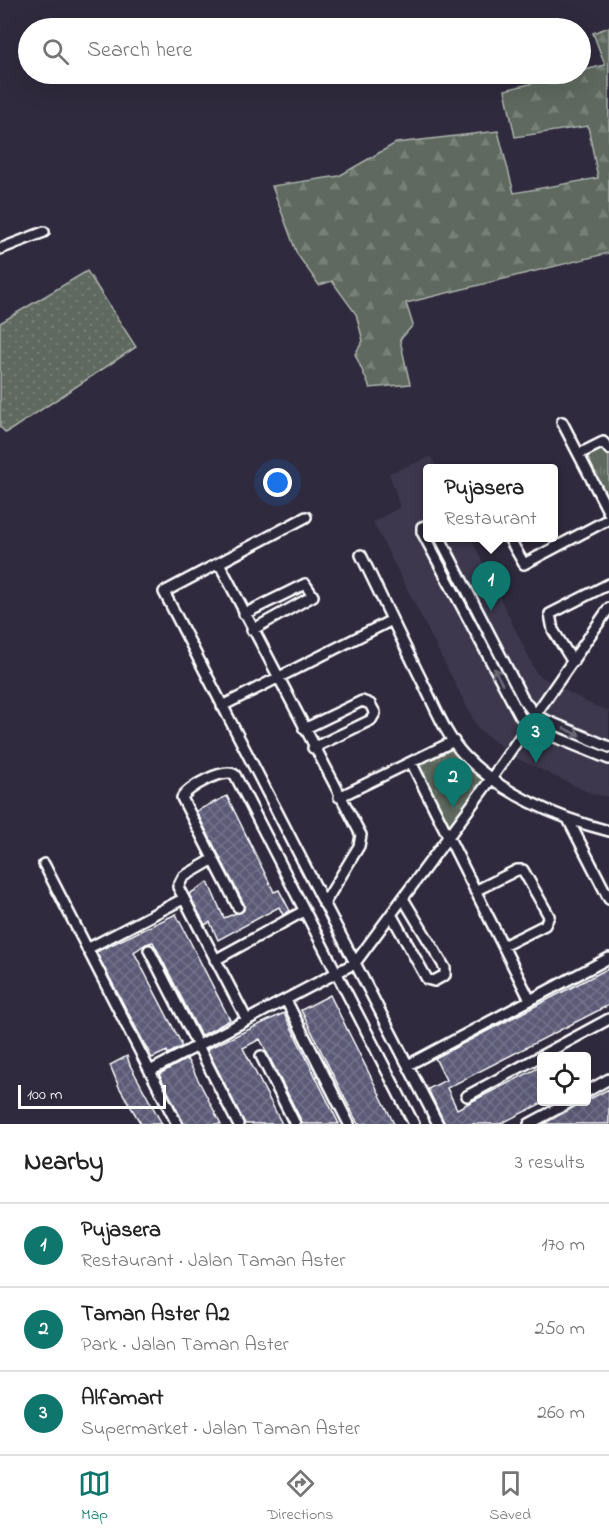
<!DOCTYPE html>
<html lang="en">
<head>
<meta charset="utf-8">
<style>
  body { margin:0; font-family:"Indie Flower",sans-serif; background:#f2f2f2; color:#222 }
  .controls { position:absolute; right:18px; bottom:18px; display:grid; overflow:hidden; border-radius:6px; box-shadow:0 6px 24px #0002 }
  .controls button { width:54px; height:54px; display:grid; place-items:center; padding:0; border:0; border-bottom:2px solid #e0e0e0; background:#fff; color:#222; font:30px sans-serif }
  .scale { position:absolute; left:18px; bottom:15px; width:148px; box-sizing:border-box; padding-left:6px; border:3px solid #fff; border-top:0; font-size:16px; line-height:21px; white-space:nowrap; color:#fff; -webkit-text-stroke:4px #2f2a3d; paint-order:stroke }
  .you { position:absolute; left:278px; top:483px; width:21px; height:21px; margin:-15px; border:4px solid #fff; border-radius:50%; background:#1a73e8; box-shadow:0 0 0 9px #1a73e833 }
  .badge { display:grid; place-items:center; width:39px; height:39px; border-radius:50%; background:#0f766e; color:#fff; font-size:20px; font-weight:700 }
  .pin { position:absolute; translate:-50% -50px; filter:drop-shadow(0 2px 3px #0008) }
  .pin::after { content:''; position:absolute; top:32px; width:21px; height:18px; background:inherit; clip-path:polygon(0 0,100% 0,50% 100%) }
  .popup { position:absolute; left:423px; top:464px; width:135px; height:78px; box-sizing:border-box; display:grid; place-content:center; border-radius:6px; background:#fff; filter:drop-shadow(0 2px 4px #0005); font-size:20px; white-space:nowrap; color:#767676 }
  .popup b { font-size:22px; color:#222 }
  .popup::after { content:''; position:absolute; left:50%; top:100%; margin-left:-12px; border:12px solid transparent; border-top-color:#fff }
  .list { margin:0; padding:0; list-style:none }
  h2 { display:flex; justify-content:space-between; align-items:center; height:78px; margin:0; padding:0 24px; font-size:26px }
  h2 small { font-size:20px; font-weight:400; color:#767676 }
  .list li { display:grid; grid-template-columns:39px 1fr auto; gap:18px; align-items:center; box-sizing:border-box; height:84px; padding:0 24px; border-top:2px solid #e0e0e0 }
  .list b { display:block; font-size:22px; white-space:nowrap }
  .list p { margin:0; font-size:20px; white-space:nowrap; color:#767676 }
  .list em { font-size:20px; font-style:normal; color:#767676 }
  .icon { flex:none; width:33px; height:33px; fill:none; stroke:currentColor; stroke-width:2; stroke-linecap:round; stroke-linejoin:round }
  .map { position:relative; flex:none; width:609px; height:1124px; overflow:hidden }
  .search { position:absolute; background:#fff; box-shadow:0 6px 24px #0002; left:18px; right:18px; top:18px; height:66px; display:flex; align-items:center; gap:15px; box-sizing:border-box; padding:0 21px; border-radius:33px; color:#767676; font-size:22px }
  .sheet { height:330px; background:#fff }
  nav { display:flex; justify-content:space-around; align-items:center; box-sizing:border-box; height:84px; border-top:2px solid #e0e0e0; background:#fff; font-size:16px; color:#767676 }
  nav a { display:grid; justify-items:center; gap:3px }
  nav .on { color:#0f766e }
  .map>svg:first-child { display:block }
  .built { fill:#3c384e }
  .grass { fill:url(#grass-dots); stroke:#aeb4ae; stroke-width:1.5 }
  .forest { fill:url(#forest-firs); stroke:#aeb4ae; stroke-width:1.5 }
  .park { fill:url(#park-tufts); stroke:#aeb4ae; stroke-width:1.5 }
  .building { fill:url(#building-cross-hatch); stroke:#fff; stroke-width:1.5 }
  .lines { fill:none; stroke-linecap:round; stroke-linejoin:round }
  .street-casing { stroke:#fff; stroke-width:14 }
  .street { stroke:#2f2a3d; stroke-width:9 }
  .oneway { stroke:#6d6a77 }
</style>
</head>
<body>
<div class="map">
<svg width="609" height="1124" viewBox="0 0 609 1124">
  <defs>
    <pattern id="grass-dots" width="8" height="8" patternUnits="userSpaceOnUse" patternTransform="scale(1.5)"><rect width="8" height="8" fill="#5e695e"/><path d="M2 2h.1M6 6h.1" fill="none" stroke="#768076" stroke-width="1.8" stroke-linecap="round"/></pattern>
    <pattern id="forest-firs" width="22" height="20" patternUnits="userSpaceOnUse" patternTransform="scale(1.5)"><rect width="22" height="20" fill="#5e695e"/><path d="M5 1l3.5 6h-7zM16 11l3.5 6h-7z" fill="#768076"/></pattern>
    <pattern id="park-tufts" width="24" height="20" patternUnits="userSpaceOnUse" patternTransform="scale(1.5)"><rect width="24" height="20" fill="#5e695e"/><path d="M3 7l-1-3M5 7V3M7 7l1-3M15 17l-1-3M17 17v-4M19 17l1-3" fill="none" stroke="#768076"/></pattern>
    <pattern id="building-cross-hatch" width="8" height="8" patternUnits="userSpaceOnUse" patternTransform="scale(1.5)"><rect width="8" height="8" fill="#5b5a77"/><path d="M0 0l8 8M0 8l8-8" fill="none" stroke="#74738b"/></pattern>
  </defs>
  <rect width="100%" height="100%" fill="#2f2a3d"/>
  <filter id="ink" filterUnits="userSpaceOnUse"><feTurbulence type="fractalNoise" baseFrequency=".0167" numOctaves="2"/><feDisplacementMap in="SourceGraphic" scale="12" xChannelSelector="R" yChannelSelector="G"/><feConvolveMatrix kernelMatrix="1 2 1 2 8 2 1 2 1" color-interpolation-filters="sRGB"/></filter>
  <g filter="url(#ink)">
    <path class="built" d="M431 457 437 468H428V538H471L537 674 588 703 609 711V797L592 794 518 759 478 729 373 522 400 507 389 473Z"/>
    <path class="grass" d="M87 271 136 347 6 433 0 427V323Z"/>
    <path class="forest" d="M609 27V253L406 303 413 325 400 340 410 384 370 388 355 354 363 341 356 314 332 281 319 285 297 254 272 186 339 176 396 143 498 131 514 193 598 178 588 126 515 137 505 90 570 74H580L581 71 605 65 593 33Z"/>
    <path class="park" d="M599 445 609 452V499L606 503 581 455Z
      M456 747 489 779 450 836 416 767Z"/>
    <path class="building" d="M227 796 274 892 279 890 290 911 283 915 279 907 218 940 210 922 205 925 189 894 208 882 224 918 244 910V904L196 811Z
      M176 914 230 1020 201 1036 153 942 146 944 134 952 181 1043V1047L168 1054 167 1051 152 1058 96 952Z
      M609 968V1005L447 1088 457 1109 542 1066V1103L500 1124H445L428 1089 446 1080 435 1058Z
      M330 995 385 1105 394 1124H358L331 1071 301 1010Z
      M284 1013 290 1025 339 1124H303L260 1039 243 1048 282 1124H245L207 1049Z
      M127 1056 130 1065 162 1124H141L119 1087 110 1065Z
      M187 1059 193 1070 221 1124H184L159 1074Z
      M609 1089V1124H543L574 1107Z"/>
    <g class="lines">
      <defs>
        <path id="street" d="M0 249 44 232
          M562 422 609 513
          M579 454 603 442 609 449
          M306 517 164 592 438 1124
          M428 525 422 527V532L520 716 528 726 609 759
          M440 538 523 699 536 716 609 747
          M509 538 524 564 609 519
          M361 555C382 598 402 641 423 683 435 707 446 736 464 755 501 794 558 818 609 831
          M219 563 361 835 359 846 324 904
          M244 614 305 584 313 596 252 630
          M573 662 553 630 550 614 609 584
          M222 706 392 620
          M304 729 362 701 370 704 375 713 371 720 313 748
          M411 762 530 1000
          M339 797 454 741
          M568 819 609 899
          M212 860 183 877 178 887 247 1020
          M44 864 177 1124
          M475 891 517 870H523L549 916 545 925 503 946
          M238 907 182 798C187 787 225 767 235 775L414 1124
          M392 916 427 979 434 981 445 975V968L404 900
          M87 949 183 899
          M149 950 238 1124
          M215 960 304 911
          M286 1000 349 1124
          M261 1056 295 1124
          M408 1065 609 958
          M150 1071 355 963 491 779 609 608
          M586 1092 609 1079
          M467 1096 609 1019
          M529 1124 570 1102"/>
      </defs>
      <use href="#street" class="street-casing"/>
      <use href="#street" class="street"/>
    </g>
    <defs><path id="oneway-shaft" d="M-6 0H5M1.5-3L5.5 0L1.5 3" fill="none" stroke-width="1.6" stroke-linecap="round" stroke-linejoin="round" transform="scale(1.5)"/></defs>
    <g class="oneway">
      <use href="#oneway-shaft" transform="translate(498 676) rotate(-118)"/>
      <use href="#oneway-shaft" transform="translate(572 732) rotate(25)"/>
    </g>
  </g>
</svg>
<div class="controls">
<button><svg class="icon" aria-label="locate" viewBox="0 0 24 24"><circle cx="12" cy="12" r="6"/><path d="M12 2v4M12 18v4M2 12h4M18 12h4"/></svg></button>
</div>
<div class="scale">100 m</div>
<div class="you"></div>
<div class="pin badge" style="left:491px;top:611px">1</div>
<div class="popup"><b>Pujasera</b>Restaurant</div>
<div class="pin badge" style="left:453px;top:808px">2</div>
<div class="pin badge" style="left:536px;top:763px">3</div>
<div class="search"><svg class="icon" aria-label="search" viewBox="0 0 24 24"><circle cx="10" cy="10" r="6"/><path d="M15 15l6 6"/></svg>Search here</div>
</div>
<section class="sheet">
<h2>Nearby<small>3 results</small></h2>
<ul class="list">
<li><span class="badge">1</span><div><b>Pujasera</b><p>Restaurant · Jalan Taman Aster</p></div><em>170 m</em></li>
<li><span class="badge">2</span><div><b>Taman Aster A2</b><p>Park · Jalan Taman Aster</p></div><em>250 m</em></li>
<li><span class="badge">3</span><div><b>Alfamart</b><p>Supermarket · Jalan Taman Aster</p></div><em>260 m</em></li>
</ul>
</section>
<nav>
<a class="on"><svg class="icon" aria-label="map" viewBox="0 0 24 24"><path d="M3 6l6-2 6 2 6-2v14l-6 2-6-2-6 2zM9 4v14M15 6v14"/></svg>Map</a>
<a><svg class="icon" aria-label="directions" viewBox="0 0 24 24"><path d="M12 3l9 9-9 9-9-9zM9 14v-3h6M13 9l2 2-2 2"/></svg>Directions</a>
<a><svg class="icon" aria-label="saved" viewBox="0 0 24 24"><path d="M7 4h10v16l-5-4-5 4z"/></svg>Saved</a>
</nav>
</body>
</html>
